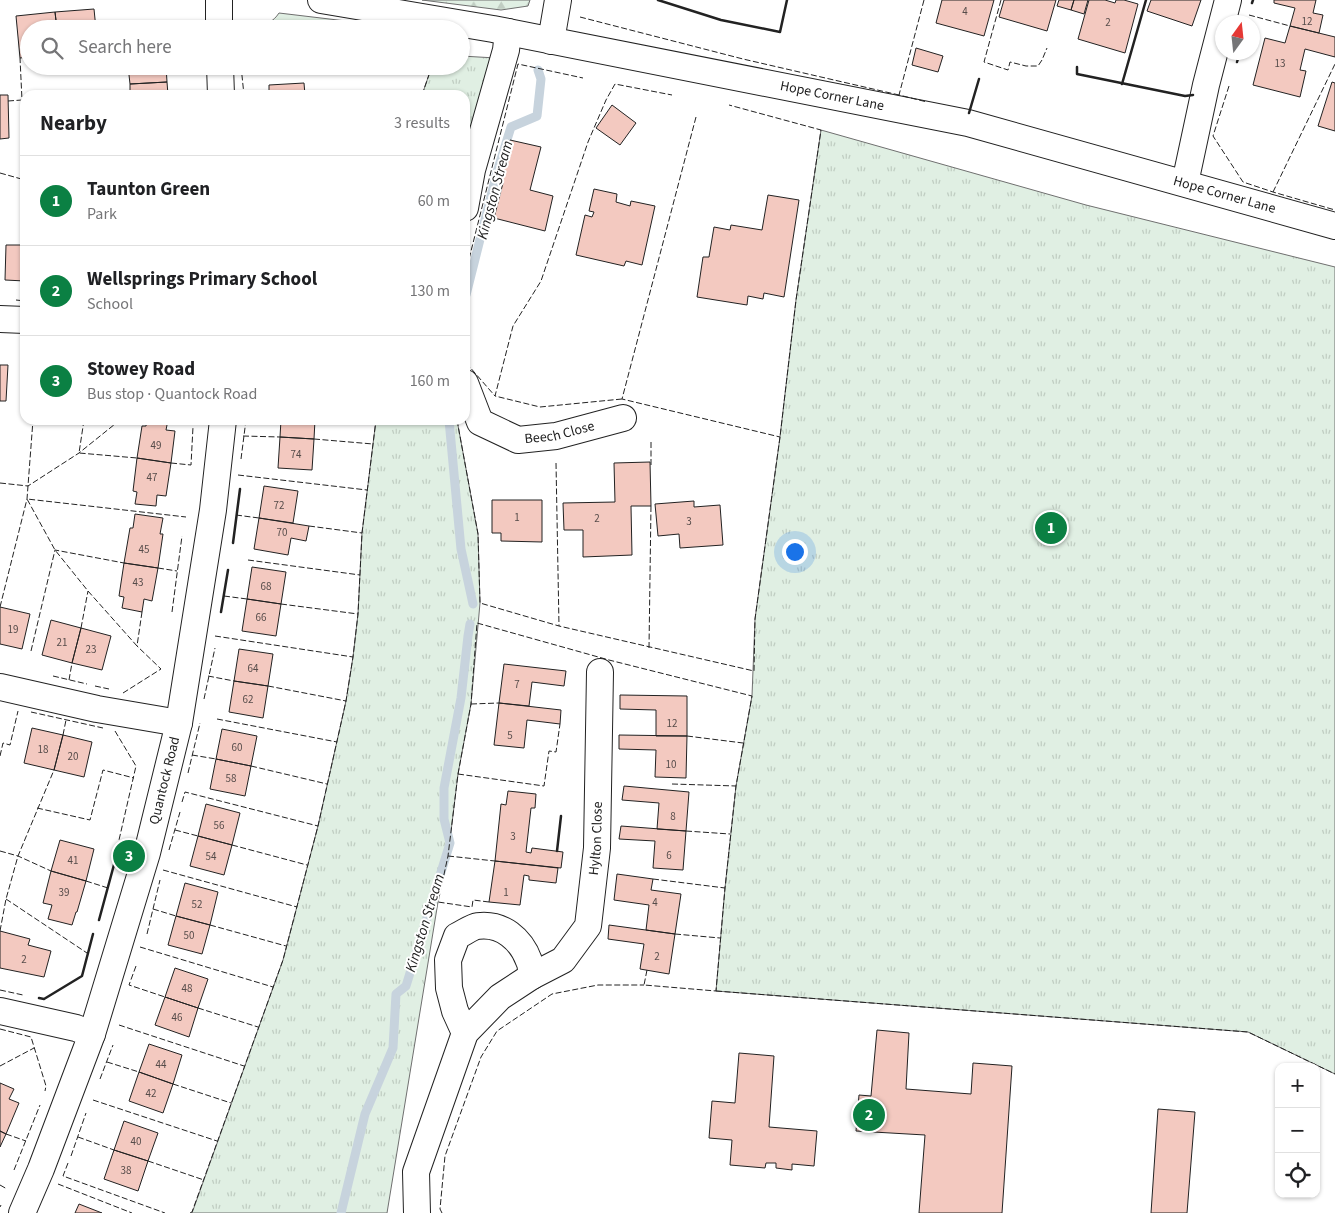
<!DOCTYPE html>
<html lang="en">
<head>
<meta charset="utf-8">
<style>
  body { margin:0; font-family:"Source Sans 3",sans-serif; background:#f2f2f2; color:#202124 }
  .controls { position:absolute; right:15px; bottom:15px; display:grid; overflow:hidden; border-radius:10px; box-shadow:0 1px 4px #0004 }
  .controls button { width:45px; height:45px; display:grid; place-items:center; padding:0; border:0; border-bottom:1px solid #e0e0e0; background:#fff; color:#202124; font:25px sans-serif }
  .compass { position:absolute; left:1215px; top:15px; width:45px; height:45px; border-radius:50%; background:#fff; box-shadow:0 1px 4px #0004; rotate:15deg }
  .you { position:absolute; left:794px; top:551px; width:18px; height:18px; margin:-12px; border:4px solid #fff; border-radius:50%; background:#1a73e8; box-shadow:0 0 0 8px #1a73e833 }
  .badge { display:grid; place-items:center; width:32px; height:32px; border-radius:50%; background:#0b8043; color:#fff; font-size:16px; font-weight:700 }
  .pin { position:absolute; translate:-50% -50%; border:2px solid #fff; box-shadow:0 1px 5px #0006 }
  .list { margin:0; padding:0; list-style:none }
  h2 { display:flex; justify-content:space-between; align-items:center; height:65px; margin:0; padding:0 20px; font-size:21px }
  h2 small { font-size:16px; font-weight:400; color:#757577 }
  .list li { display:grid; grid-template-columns:32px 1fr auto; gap:15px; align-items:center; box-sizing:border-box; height:90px; padding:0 20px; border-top:1px solid #e0e0e0 }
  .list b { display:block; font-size:19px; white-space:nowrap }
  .list p { margin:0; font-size:16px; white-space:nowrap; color:#757577 }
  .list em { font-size:16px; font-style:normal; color:#757577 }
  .icon { flex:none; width:28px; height:28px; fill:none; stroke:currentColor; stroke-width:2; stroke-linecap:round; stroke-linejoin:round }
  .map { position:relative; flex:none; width:1335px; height:1213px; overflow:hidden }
  .search { position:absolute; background:#fff; box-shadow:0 1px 4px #0004; left:20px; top:20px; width:450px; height:55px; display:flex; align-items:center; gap:12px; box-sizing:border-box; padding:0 18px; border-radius:28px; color:#757577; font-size:19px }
  .panel { position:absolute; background:#fff; box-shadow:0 1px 4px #0004; left:20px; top:90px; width:450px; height:335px; border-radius:15px }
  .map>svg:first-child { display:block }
  .green { fill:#e0efe3; stroke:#6f6f6f }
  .forest { fill:url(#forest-firs); stroke:#6f6f6f }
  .park { fill:url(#park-tufts); stroke:#6f6f6f }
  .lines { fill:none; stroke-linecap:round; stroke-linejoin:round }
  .stream { stroke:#c7d3dd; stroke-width:9 }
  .building { fill:#f3c9c0; stroke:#222 }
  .minor-casing { stroke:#222; stroke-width:28 }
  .minor { stroke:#fff; stroke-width:26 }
  .fence { stroke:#222; stroke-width:1; stroke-dasharray:6 2.5; stroke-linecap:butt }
  .wall { stroke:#222; stroke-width:2.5 }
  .labels { text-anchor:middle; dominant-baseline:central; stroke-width:4; stroke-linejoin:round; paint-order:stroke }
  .number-label { font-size:11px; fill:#564c4a }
  .street-label { font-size:14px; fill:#222; stroke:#fff }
  .water-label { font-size:15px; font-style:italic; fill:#222; stroke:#fff }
</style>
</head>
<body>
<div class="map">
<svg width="1335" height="1213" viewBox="0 0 1335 1213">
  <defs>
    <pattern id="forest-firs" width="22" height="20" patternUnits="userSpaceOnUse" patternTransform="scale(1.25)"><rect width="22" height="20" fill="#e0efe3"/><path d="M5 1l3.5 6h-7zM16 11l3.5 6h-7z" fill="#c0cdc2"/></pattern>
    <pattern id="park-tufts" width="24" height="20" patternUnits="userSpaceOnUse" patternTransform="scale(1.25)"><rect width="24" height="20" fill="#e0efe3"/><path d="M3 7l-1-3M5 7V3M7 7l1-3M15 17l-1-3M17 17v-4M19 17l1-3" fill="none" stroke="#c0cdc2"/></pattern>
  </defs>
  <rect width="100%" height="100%" fill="#fff"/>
  <path class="green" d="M279 13 413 29H256V27C267 24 273 22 279 13Z"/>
  <path class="forest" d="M422 0H530L528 6 501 10Z"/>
  <path class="park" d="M461 56 496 58 465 159V95H422L432 66H461Z
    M821 130 1086 205 1335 267V1074L1248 1032 716 991 725 888 736 786 752 696 755 619 780 437 796 300Z
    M376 420H457L478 534 480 603 471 704 458 774 448 856 438 902 387 1213H192L283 960 318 826 346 701 353 657 358 614 362 533Z"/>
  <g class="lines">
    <path class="stream" d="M466 295 497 172 511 127 537 116 541 79 538 70
      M449 420 461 549 473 604
      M341 1213 365 1114 393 1048 396 994 406 986 450 843 444 819V788L461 698 468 636 470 624"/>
  </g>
  <path class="building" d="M942 0H994L984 36 936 23Z
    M1004 0H1056L1047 31 999 17Z
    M1059 0H1074L1071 10 1057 6Z
    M1074 0H1088L1084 14 1071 10Z
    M1089 0H1105L1115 3 1116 0H1124L1138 4 1125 53 1078 39Z
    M1151 0H1201L1192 26 1147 11Z
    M1274 0H1316L1313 13 1323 15 1319 33 1290 26 1295 8 1274 3Z
    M94 9 96 29H57L55 12Z
    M55 12 57 29H29V57L20 58 16 16Z
    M1290 26 1335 37V57L1305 49 1300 70 1306 71 1300 97 1253 85 1265 38 1285 43Z
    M916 48 943 56 938 72 912 65Z
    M128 66H166L167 82 130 84Z
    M167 82 168 95H130V84Z
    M1332 82 1335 83V131L1318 126Z
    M304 83 305 95H269V85Z
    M0 95H8L9 138 0 139Z
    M612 105 636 123 620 145 596 128Z
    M510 140 541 147 530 190 553 196 545 231 494 218 503 183 498 182Z
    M594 189 617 194 616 202 630 206 631 201 655 206 642 265 626 261 624 266 576 255 585 215 592 217 594 212 589 211Z
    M768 195 799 200 784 297 764 293 763 299 748 296 747 305 697 297 703 257H709L714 227 730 230 731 225 762 230Z
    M6 245H25V281L5 280Z
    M0 365H8L6 401H0Z
    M147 420H168L166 430 175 431 171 463 137 458 142 426H146Z
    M281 420H315L314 439 280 437Z
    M280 437 314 439 312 470 278 468Z
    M137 458 171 463 166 496 157 495 156 506 135 504 137 492 133 491Z
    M650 462 651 506H631L632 555 583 557V530H564L563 503 615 502 614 463Z
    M264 486 298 491 293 523 259 518Z
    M492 500H542V542L501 541V533H492Z
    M694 501V507L720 505 723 545 680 548 679 534 658 536 655 504Z
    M135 514 163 518 160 534H163L158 568 124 563 130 528H133Z
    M259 518 309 526 306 541 291 538 288 555 254 549Z
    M124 563 158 568 152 601 144 599 142 612 122 608 124 597 119 596Z
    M252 567 286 572 281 604 247 599Z
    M247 599 281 604 276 636 242 631Z
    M0 607 30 614 22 649 0 644Z
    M51 620 81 628 72 663 42 655Z
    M81 628 111 636 102 670 72 663Z
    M239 649 273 654 268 686 234 681Z
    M504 664 566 671 564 686 532 682 529 706 499 703Z
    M234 681 268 686 263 718 229 712Z
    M620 695 687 696V736H656V710L620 709Z
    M499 703 561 710 560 724 527 720 524 748 494 745Z
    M32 728 63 735 54 770 24 763Z
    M222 729 257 736 251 766 216 759Z
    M63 735 92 742 84 777 54 770Z
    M619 735 687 736 686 778 655 777 656 750 619 749Z
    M216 759 251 766 245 796 210 789Z
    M624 786 689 792 686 831 657 829 659 803 622 800Z
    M508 791 536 794 535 808H531L526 852 531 853 532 848 563 852 561 868 495 861 501 804 506 805Z
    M206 804 240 813 232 845 198 836Z
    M621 826 686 831 683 870 653 868 655 841 619 839Z
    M198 836 232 845 224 875 190 866Z
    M60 840 94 849 86 881 51 871Z
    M495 861 558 868 556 883 529 880V876L524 875 520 905 489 902Z
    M51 871 86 881 77 912H76L72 925 48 919 52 905 43 903Z
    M617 874 653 879 651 890 681 894 675 934 646 930 649 905 614 900Z
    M185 883 218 892 210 925 176 916Z
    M176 916 210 925 202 954 168 945Z
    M609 925 675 934 669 974 640 969 644 944 608 939Z
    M0 931 30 939 28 945 51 951 44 977 0 968Z
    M175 968 208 979 198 1008 165 997Z
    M165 997 198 1008 189 1037 155 1025Z
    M877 1030 909 1033 906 1089 971 1094 973 1063 1012 1066 1002 1213H919L925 1135 856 1131 859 1095 871 1096Z
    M149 1044 182 1055 173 1084 139 1072Z
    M739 1053 774 1056 769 1127 817 1131 814 1166 792 1164V1170L776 1168V1163H766L765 1168 730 1165 732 1140 709 1138 712 1101 735 1103Z
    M139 1072 173 1084 163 1113 129 1101Z
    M0 1083 14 1089 9 1099 19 1103 6 1134 0 1131Z
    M1158 1109 1195 1112 1187 1213H1151Z
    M124 1121 158 1133 148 1161 114 1150Z
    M0 1131 6 1134 0 1147Z
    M114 1150 148 1161 138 1191 104 1179Z
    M79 1204 102 1213H75Z"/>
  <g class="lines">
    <defs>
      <g id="minor">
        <path d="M219 0V29"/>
        <path id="s1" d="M321 0 493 29 968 123 1335 226"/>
        <path d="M551 41 558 0"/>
        <path d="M220 66 221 95"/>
        <path d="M1185 183 1206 85 1228 0"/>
        <path d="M465 208 472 170 506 50 508 32"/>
        <path d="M0 319 25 320"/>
        <path id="s2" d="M465 383 480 422 518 440 556 436 623 418"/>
        <path d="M0 687 97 709 179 723"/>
        <path d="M0 1011 76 1028 92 1034"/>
        <path d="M465 1033 455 1011 449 988 448 960 457 936C464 933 471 927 478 926 502 923 521 939 529 961 531 965 531 971 532 976"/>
        <path id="s3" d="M22 1213 41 1169 92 1034 147 853 179 723 213 510 223 420"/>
        <path id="s4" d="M417 1213 416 1172 465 1033 500 997 532 976 563 960 588 926 597 848 600 672"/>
      </g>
    </defs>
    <use href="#minor" class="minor-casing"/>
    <use href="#minor" class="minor"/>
    <path class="fence" d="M924 0 899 95 927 102
      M1001 0 984 62 1008 70 1010 62 1026 66H1038L1042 60 1047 48
      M1249 15 1290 26
      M580 17 743 59 899 95
      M241 66 244 95
      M1229 86 1213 136 1243 182 1273 192 1335 210
      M422 95 432 66
      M8 101 22 100 20 58
      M696 117 622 399 780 437
      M0 173 25 180
      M1273 192 1335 64
      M465 275 518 64 583 78
      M16 300 25 301
      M465 328 468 365 495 396
      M622 399 540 407 495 396 513 326 541 281 588 142 606 100 615 84 672 95
      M84 420 79 453 137 458
      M457 420 478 534 480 603 559 626 754 671 755 619 780 437 796 300 821 130 729 105
      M243 436 280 437
      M314 439 373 444
      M241 459 246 420
      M171 463 191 465 193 427
      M556 463 559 626
      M651 465V442
      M238 475 367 490
      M0 483 28 486 79 453 120 420
      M236 515 259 518
      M309 526 362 533
      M248 560 360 575
      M158 568 177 571
      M224 596 247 599
      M281 604 358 614
      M0 607 27 499 33 420
      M142 612 137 646 88 591 55 550 27 499 186 517
      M172 612 182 536
      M81 628 88 591
      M215 636 353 657
      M649 648 651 505
      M31 651 55 550 124 563
      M53 676 87 684
      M208 676 234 681
      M69 680 72 663
      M95 686 109 689
      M268 686 346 701
      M123 693 161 669 137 646
      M204 699 215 648
      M471 704 499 703
      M31 712 103 728
      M217 719 337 742
      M115 731 136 766 119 840
      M63 735 66 720
      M687 736 743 743
      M192 755 216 759
      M0 756 3 743 10 745 18 711
      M251 766 327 784
      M188 773 200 723
      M458 774 544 786 549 751 556 752 560 724
      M672 784 736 786
      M182 802 185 792 318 826
      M37 808 90 820 103 770 134 778
      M175 830 198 836
      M686 831 730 834
      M232 845 307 865
      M169 850 180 812
      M0 851 18 856 51 871
      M448 856 495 861
      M163 870 297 907
      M653 879 725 888
      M86 881 108 888
      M6 899 87 953
      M489 902 473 900 472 907 438 902 448 856 458 774 471 704 477 623 609 660 752 696 736 786 725 888 716 991 644 985 647 970
      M153 909 176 916
      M210 925 286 946
      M0 931 6 899 18 856 54 770
      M147 934 160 880
      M675 934 720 938
      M140 947 273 987
      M136 966 129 985 165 997
      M0 990 23 995
      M716 991 1248 1032 1335 1074
      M198 1008 258 1027
      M119 1025 244 1066
      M0 1029 31 1037 46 1086 45 1091
      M107 1062 139 1072
      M0 1066 34 1048
      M100 1079 113 1045
      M173 1084 231 1103
      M93 1100 217 1141
      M6 1134 26 1141
      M78 1137 114 1150
      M71 1156 86 1113
      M148 1161 204 1180
      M68 1163 63 1176 165 1213
      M14 1170 40 1105
      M58 1184 132 1213
      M0 1185 7 1189
      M0 1207 1 1205
      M190 1213 192 1212 283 960 318 826 346 701 353 657 358 614 362 533 376 420
      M442 1213 440 1209 445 1156 481 1057 497 1031 552 994 598 985H644"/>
    <path class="wall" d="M658 0 721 20 780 32 787 0
      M1252 3 1253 0
      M1237 62 1240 52
      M1077 67V74L1185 96 1193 95
      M1122 84 1146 0
      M969 113 979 79
      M233 543 240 489
      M221 612 228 570
      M557 851 561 816
      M99 920 115 861
      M39 998 44 999 82 976 93 934"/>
  </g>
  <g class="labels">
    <g class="number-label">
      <text x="965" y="11">4</text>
      <text x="1307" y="21">12</text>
      <text x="1108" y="22">2</text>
      <text x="1280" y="63">13</text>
      <text x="156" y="445">49</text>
      <text x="296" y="454">74</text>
      <text x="152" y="477">47</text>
      <text x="279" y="505">72</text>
      <text x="517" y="517">1</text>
      <text x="597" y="518">2</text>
      <text x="689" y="521">3</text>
      <text x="282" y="532">70</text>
      <text x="144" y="549">45</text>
      <text x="138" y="582">43</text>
      <text x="266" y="586">68</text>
      <text x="261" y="617">66</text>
      <text x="13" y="629">19</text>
      <text x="62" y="642">21</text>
      <text x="91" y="649">23</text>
      <text x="253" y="668">64</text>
      <text x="517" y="684">7</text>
      <text x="248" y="699">62</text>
      <text x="672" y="723">12</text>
      <text x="510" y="735">5</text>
      <text x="237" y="747">60</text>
      <text x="43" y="749">18</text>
      <text x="73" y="756">20</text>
      <text x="671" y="764">10</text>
      <text x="231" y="778">58</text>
      <text x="673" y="816">8</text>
      <text x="219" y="825">56</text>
      <text x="513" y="836">3</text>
      <text x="669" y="855">6</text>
      <text x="211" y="856">54</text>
      <text x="73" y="860">41</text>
      <text x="64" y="892">39</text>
      <text x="506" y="892">1</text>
      <text x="655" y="902">4</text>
      <text x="197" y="904">52</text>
      <text x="189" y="935">50</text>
      <text x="657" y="956">2</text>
      <text x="24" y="959">2</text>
      <text x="187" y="988">48</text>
      <text x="177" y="1017">46</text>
      <text x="161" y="1064">44</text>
      <text x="151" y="1093">42</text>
      <text x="136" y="1141">40</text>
      <text x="126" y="1170">38</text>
    </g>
    <g class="street-label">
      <text stroke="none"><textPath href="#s1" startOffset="520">Hope Corner Lane</textPath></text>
      <text stroke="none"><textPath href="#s1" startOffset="925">Hope Corner Lane</textPath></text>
      <text stroke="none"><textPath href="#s2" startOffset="126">Beech Close</textPath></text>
      <text stroke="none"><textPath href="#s3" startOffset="456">Quantock Road</textPath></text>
      <text stroke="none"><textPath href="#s4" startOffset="442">Hylton Close</textPath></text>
    </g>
    <g class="water-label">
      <text transform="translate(495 190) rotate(-75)">Kingston Stream</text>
      <text transform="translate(425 923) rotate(-73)">Kingston Stream</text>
    </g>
  </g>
</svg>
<div class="controls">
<button>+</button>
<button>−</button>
<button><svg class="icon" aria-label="locate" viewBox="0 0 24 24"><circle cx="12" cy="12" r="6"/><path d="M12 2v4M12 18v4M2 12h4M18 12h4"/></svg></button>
</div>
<svg class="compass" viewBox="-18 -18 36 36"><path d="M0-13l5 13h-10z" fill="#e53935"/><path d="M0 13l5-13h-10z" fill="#757577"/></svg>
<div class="you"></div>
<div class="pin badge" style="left:1051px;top:528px">1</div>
<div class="pin badge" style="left:869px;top:1115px">2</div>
<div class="pin badge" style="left:129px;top:856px">3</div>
<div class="search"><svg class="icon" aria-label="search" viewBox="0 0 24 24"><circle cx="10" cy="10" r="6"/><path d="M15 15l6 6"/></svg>Search here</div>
<section class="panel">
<h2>Nearby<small>3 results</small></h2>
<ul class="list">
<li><span class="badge">1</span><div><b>Taunton Green</b><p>Park</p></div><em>60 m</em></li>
<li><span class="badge">2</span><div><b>Wellsprings Primary School</b><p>School</p></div><em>130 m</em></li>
<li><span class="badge">3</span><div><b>Stowey Road</b><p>Bus stop · Quantock Road</p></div><em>160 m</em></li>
</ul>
</section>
</div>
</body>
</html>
